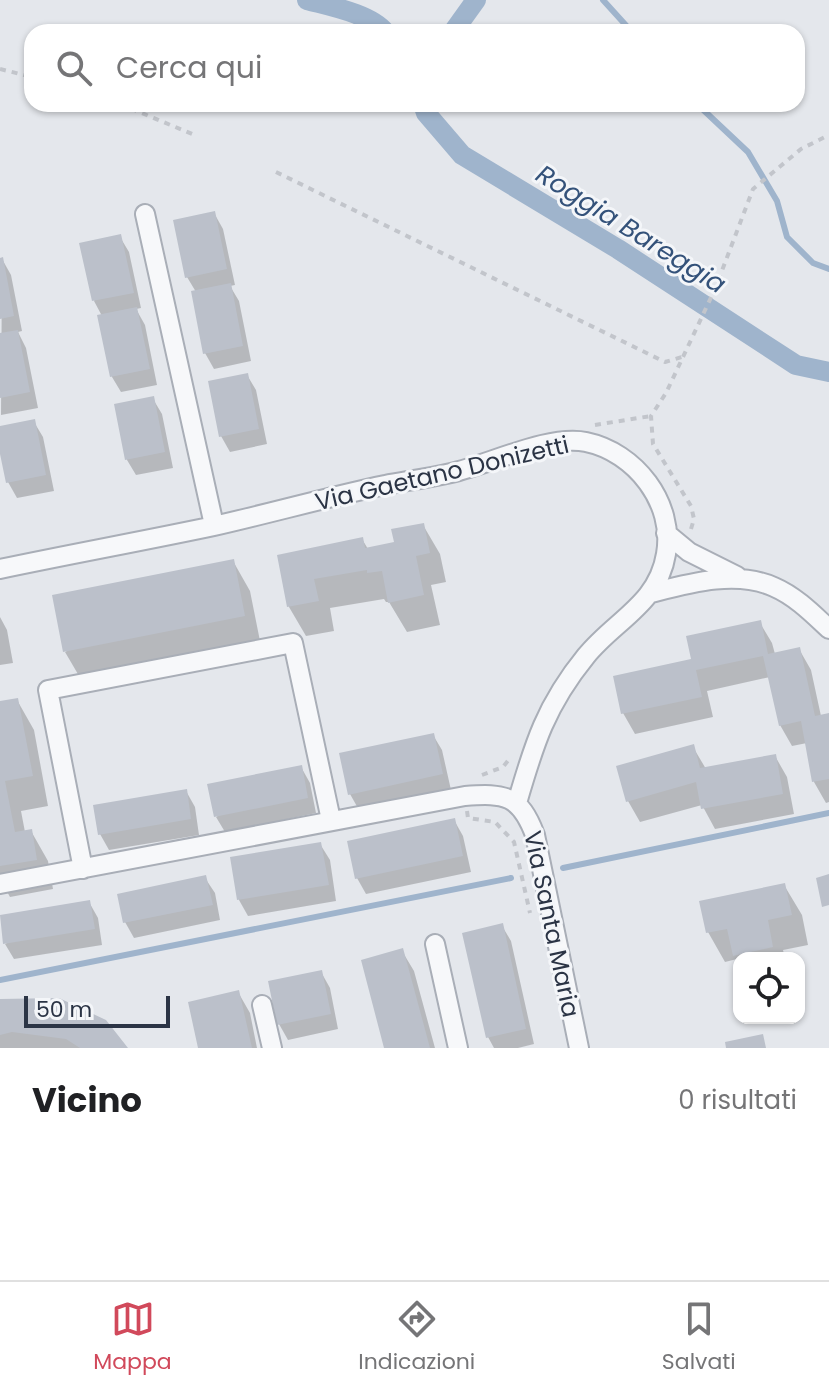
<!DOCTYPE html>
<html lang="it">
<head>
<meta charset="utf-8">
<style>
  body { margin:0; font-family:Poppins,sans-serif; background:#f2f2f2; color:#202124 }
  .controls { position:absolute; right:24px; bottom:24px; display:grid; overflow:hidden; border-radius:16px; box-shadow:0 2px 6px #0004 }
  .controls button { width:72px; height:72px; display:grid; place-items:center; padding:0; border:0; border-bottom:2px solid #e0e0e0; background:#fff; color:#202124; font:40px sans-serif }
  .scale { position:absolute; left:24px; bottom:20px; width:146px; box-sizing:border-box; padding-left:8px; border:4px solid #2b3445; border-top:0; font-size:22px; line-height:28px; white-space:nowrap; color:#2b3445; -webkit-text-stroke:6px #f4f6f9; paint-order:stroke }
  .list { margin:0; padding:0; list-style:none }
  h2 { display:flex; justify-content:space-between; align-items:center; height:104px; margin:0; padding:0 32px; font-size:34px }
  h2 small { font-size:26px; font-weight:400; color:#757577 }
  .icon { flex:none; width:44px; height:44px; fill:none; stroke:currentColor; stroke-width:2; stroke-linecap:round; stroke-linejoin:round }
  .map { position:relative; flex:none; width:829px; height:1048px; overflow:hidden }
  .search { position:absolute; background:#fff; box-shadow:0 2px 6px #0004; left:24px; right:24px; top:24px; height:88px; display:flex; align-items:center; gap:20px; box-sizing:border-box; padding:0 28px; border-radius:24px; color:#757577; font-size:30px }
  .sheet { height:232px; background:#fff }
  nav { display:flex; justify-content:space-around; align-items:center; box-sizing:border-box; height:112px; border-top:2px solid #e0e0e0; background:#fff; font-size:22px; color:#757577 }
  nav a { display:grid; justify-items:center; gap:4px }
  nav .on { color:#d1495b }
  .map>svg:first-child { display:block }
  .shadow { fill:#0003 }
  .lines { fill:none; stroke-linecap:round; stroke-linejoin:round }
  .stream { stroke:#9fb4cc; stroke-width:6 }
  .canal { stroke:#9fb4cc; stroke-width:20 }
  .building { fill:#bbc0ca }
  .street-casing { stroke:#a9aeb7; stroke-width:22 }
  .path { stroke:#c2c5cb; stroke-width:4; stroke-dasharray:6 6; stroke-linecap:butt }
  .street { stroke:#f7f8fa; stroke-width:18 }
  .labels { text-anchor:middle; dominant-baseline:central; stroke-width:6; stroke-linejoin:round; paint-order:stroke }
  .street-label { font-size:24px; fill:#2b3445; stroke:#f4f6f9 }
  .water-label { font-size:26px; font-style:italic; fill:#34527a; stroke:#f4f6f9 }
</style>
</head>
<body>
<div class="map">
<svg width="829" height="1048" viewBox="0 0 829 1048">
  <rect width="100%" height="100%" fill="#e4e7ec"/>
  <path class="shadow" d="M214 213 223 229 235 285 230 286 239 301 251 361 214 369 205 353 196 292 187 277Z
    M120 237 129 252 141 308 136 309 145 325 157 385 121 392 112 377 100 316H102L94 301Z
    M2 259 11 275 22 331 18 332 26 348 38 408 1 415Z
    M247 375 256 390 267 444 230 452 221 436Z
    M153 399 162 414 173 468 136 475 127 460 116 406Z
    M34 422 43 437 54 491 17 498 8 482 0 443V428Z
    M423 525 440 554 446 582 431 585 440 625 407 632 389 602H386L384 599 330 608 334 631 306 636 289 607 279 557 362 539 368 549 397 544Z
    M233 561 250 591 261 646 82 681 65 652Z
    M0 617 7 630 13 663 0 665Z
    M760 623 772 643 775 654 799 649 811 670 821 716 829 715V802L826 803 814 782 807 743 792 746 780 725 770 677 707 691 713 717 635 734 623 713 693 661Z
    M17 700 34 730 48 806 21 811 25 832 31 831 48 861 53 889 10 897 0 879V703Z
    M433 735 442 750 451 790 359 810 350 794Z
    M693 747 706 769 775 756 787 777 794 814 715 829 702 805 640 822 628 801Z
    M301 767 310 783 316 813 225 832 216 817Z
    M186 791 195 807 199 835 109 850 100 834Z
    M454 820 463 836 471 872 366 894 357 878Z
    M320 844 330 860 336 901 248 916 239 900 232 859Z
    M205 878 215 893 220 920 134 938 125 922Z
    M784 885 802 915 808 945 783 950 785 958H739V962L737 959 725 962 708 932Z
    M89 902 98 918 102 945 14 959 5 944Z
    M502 926 511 941 534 1044 518 1048H494L488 1037Z
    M402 951 414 971 435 1048H386Z
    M321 972 330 988 338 1029 288 1040 279 1024Z
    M238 992 250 1013 257 1048H200Z
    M0 1001 125 1048H0Z"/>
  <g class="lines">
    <path class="stream" d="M603 0 632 32
      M697 104 748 152 777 201 787 237 813 263 829 269
      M563 868 829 813
      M0 980 511 878"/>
    <path class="canal" d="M307 0C329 6 371 14 385 32
      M453 32 476 0
      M423 104 426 113 462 155 618 249 796 365 829 372"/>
  </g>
  <path class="building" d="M215 211 227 269 185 278 173 220Z
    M121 234 134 293 92 301 79 243Z
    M3 257 14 316 0 319V258Z
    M231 283 243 346 203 354 191 291Z
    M137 307 150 369 110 377 97 315Z
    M18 330 30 392 0 398V333Z
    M248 373 259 429 219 437 208 381Z
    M154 396 165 452 125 460 114 404Z
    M35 419 46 475 6 483 0 454V426Z
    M424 523 430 553 416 556 424 595 388 603 382 571 367 573V570L314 579 319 601 287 607 277 555 363 537 365 548 394 542 391 529Z
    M234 559 245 616 63 652 52 595Z
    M761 620 768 654 800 647 815 716 829 713V779L812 782 801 721 779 726 763 656 696 670 702 697 621 714 613 676 691 659 686 636Z
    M18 698 33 776 5 781 15 832 32 829 37 860 0 866V701Z
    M434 733 443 774 348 795 339 753Z
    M694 744 700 768 776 754 783 794 701 809 696 782 626 802 616 766Z
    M302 765 308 798 214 817 207 784Z
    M187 789 191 819 98 835 93 805Z
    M455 818 463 856 355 879 347 841Z
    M321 842 329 885 237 900 230 857Z
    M829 874V905L822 907 816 878Z
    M206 875 213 905 123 923 117 894Z
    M785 883 792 915 768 920 773 947 733 956 727 929 706 933 699 901Z
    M90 900 95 929 3 944 0 915Z
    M503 923 526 1029 486 1038 462 933Z
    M403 948 430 1048H384L361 960Z
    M322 970 331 1014 277 1025 268 981Z
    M239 990 252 1048H198L188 1002Z
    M59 998 106 1020 128 1048H80L66 1039 12 1032 0 1035V999Z
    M763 1034 766 1048H726L725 1042Z"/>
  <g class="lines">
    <defs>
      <path id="street" d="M145 214 214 525
        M666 533 689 552 737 576
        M0 569C71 554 143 541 214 526 271 513 328 497 385 485 407 481 429 478 451 473 488 465 549 434 586 442 635 452 675 503 666 554 658 604 615 620 586 656 546 705 534 744 517 803
        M651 593C690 583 736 570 774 587 795 596 812 613 829 629
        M83 869 48 690 293 643 331 820
        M0 884 465 796C505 793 520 795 535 835L579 1048
        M435 944 458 1048
        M262 1005 272 1048"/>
    </defs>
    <use href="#street" class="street-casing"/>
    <path class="path" d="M0 69 32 77
      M120 104 197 136
      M276 172 665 362 682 357
      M595 425 651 416
      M691 529 694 519 691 506 653 444 651 416 666 393 715 289 753 189 801 149 829 135
      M482 775 503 767 511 757
      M467 811 468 818 495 822 514 842 530 913"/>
    <use href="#street" class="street"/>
  </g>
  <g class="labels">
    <g class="street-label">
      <text transform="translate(442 473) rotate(-13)">Via Gaetano Donizetti</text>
      <text transform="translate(552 924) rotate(78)">Via Santa Maria</text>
    </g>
    <g class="water-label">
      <text transform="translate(631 229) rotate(32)">Roggia Bareggia</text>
    </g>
  </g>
</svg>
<div class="controls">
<button><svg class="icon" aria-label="locate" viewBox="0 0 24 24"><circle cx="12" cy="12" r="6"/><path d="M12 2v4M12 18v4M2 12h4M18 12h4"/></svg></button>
</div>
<div class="scale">50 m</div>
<div class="search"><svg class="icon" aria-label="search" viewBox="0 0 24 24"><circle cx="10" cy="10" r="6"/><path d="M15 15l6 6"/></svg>Cerca qui</div>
</div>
<section class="sheet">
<h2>Vicino<small>0 risultati</small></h2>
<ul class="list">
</ul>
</section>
<nav>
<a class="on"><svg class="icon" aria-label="map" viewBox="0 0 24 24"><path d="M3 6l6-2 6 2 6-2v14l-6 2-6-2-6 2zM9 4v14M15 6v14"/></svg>Mappa</a>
<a><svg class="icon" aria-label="directions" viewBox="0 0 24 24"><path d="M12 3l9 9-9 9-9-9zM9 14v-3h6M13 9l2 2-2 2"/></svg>Indicazioni</a>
<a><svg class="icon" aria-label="saved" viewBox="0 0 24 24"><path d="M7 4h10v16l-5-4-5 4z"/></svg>Salvati</a>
</nav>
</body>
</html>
